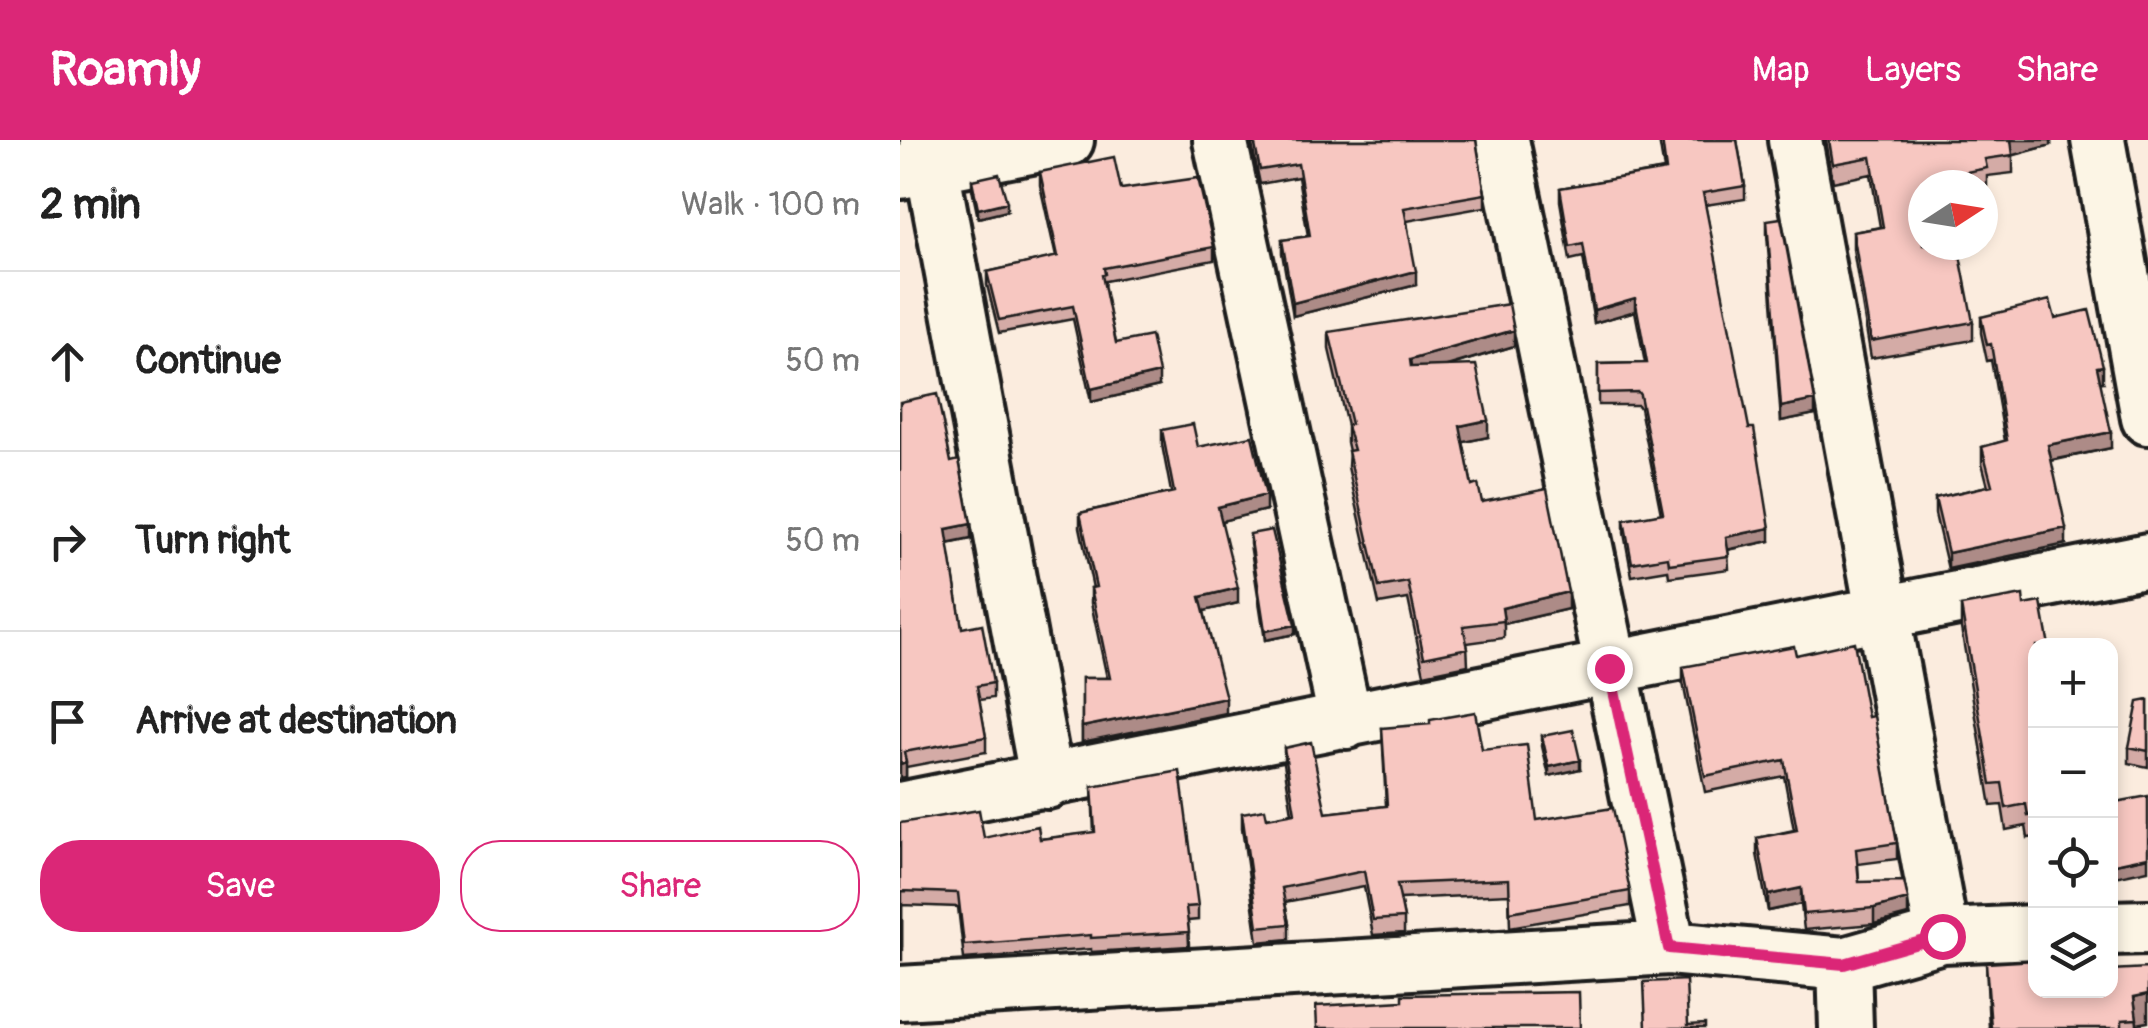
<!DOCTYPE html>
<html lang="en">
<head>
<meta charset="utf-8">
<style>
  body { margin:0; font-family:Pangolin,sans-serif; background:#f6f6f6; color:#222 }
  .controls { position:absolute; right:30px; bottom:30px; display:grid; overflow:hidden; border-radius:20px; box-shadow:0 5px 15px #0003 }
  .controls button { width:90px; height:90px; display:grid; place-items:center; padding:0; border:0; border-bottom:2px solid #e0e0e0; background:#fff; color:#222; font:50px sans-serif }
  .compass { position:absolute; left:1008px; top:30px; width:90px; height:90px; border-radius:50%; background:#fff; box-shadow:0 5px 15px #0003; rotate:78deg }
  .stop { position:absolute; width:30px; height:30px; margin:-22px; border:8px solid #db2777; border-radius:50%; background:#fff }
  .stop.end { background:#db2777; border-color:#fff; box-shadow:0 2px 10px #0008 }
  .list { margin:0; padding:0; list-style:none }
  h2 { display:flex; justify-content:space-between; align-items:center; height:130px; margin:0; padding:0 40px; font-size:42px }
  h2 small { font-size:32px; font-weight:400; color:#767676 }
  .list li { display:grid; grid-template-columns:65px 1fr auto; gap:30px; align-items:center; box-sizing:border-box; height:180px; padding:0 40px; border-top:2px solid #e0e0e0 }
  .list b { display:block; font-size:38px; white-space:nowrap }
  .list em { font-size:32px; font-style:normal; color:#767676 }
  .actions { display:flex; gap:20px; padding:30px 40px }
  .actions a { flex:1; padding:22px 0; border:2px solid #db2777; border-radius:40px; text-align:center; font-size:35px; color:#db2777 }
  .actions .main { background:#db2777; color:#fff }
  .icon { flex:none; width:55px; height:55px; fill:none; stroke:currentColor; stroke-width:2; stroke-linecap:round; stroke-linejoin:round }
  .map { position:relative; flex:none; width:1248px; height:888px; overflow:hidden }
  header { display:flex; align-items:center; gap:60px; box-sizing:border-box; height:140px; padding:0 50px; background:#db2777; color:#fff }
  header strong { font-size:48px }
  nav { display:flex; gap:55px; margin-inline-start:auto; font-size:35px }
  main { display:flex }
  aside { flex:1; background:#fff }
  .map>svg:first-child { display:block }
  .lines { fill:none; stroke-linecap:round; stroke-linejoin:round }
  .minor-casing { stroke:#1c1c1c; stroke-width:60 }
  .minor { stroke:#fcf5e5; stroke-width:52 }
  .wall { fill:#d4aba6; stroke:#1c1c1c; stroke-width:2.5 }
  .shaded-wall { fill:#ad8b87; stroke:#1c1c1c; stroke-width:2.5 }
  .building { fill:#f7c7c1; stroke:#1c1c1c; stroke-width:2.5 }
  .route { stroke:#db2777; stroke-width:12 }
</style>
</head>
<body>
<header>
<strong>Roamly</strong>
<nav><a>Map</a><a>Layers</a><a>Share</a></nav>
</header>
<main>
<aside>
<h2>2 min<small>Walk · 100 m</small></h2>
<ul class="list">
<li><svg class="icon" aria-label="ahead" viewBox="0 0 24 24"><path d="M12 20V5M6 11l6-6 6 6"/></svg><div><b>Continue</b></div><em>50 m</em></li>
<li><svg class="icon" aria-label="right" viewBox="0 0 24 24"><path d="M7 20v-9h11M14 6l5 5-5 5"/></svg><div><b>Turn right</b></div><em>50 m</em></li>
<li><svg class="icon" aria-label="arrive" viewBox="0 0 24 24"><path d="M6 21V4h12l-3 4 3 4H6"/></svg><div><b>Arrive at destination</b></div></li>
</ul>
<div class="actions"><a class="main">Save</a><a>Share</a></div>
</aside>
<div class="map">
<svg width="1248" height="888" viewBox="0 0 1248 888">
  <rect width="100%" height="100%" fill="#fbecde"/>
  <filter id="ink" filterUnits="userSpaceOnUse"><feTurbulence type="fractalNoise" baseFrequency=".01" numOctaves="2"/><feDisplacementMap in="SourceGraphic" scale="20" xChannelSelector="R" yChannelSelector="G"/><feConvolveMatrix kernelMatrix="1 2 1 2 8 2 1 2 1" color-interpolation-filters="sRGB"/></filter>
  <g filter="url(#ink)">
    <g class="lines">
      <defs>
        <path id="minor" d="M27 0 147 642
          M320 0 446 582
          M602 0 769 808
          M895 0 1042 796
          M1198 0 1248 278
          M0 32 167 0
          M0 669 1248 420
          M1210 788 1248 787
          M944 824 946 888
          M0 853 769 808 944 824 1042 796 1136 792"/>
      </defs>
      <use href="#minor" class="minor-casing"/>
      <use href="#minor" class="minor"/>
    </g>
    <path class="wall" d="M351 0H576L585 54V67L507 81 516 145 393 176 382 113V100L408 96 398 37 360 44Z
      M759 0H837L845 46V59L805 65 870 401 828 410 829 429 769 437 768 430 732 436 724 393V380L761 374 740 268 738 265H698V224L745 223 735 171 694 183 683 117 670 120 660 61V48L764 30Z
      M926 0H1151V5L1113 15V33L1087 36V46L1023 45 1073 182V200L971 218 953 109V92L980 87 971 34 933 42Z
      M140 32 221 49 314 107V120L205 141 204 147 216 203 259 246 191 262 173 179 99 193 87 145V132L156 117 140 45Z
      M72 40 107 71 78 78 72 49Z
      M867 80 915 274 881 281 867 94Z
      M1081 177 1155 178 1203 242H1200L1211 308 1151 321 1166 404 1048 429 1035 374V358L1088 346 1082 323V307L1105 301 1091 220 1087 221 1081 193Z
      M429 192 614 206 548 226 588 297 563 302 572 346 582 362 668 469 604 484V498L567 503 568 525 524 534 508 459 479 464 448 327 449 311 447 302V286L429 209Z
      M262 290 298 307 366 370 321 381 338 463 304 471 326 573 182 602V538H207L191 463V448H193L180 387V373L271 352 262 305Z
      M51 322 71 399 48 404 62 488 93 543V558L79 560 86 597V612L6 627V637L0 638Z
      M350 394 395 494 365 500 350 404Z
      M1124 465 1136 506V697L1128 698 1126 686 1106 690 1102 665 1091 666 1061 488V466Z
      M896 515 968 577 997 703V719L958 724 959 742 1008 775 974 784 904 790 901 764 868 771 857 714V698L894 690 884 636 805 652 783 543V527Z
      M1248 560V627L1229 623V607Z
      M482 588 582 610 637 680 730 751V766L610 787 609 754 500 759 504 778V793L473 795 464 747 385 762 389 784V799L358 802 342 688V673L367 678 392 673 384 623V608L426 673 486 666Z
      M642 596 680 629 649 636 642 606Z
      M192 647 298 766V780L288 781 289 806 191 812V809L64 819 58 767 2 765V820H0V683L84 698 140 699 194 693Z
      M1086 823 1136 850 1248 828 1237 888H1089Z"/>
    <path class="shaded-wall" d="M1111 0H1151V5L1111 16Z
      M107 62V71L78 78V69Z
      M516 131V145L393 176V163Z
      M735 158V171L694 183V170Z
      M614 190V206L510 237V220Z
      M1203 226V242L1197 243V227Z
      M259 233V246L191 262V249Z
      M915 260V274L881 281V267Z
      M588 280V297L560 303V286Z
      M1211 292V308L1148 321V305Z
      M366 355V370L318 382V367Z
      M71 384V399L46 404V389Z
      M870 388V401L826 410V397Z
      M1166 388V404L1048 429V413Z
      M338 448V463L300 472V457Z
      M668 452V469L604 484 602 468Z
      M395 485V494L365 500V491Z
      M326 558V573L182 602V587Z
      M680 620V629L649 636V627Z
      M6 622V637L0 638V624Z
      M1248 717V730L1210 738V725Z
      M901 748V764L868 771V755Z
      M1008 759V775L974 784V768Z
      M1248 854V882L1237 884 1234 857Z"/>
    <path class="building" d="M354 0H576L585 54 504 68 516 131 393 163 382 100 410 96 398 24 360 30Z
      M762 0H837L845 46 803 53 849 288H854L870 388 826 397 829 416 769 424 768 417 732 423 724 380 763 373 740 255 738 252 698 253V224L747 223 735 158 694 170 683 104 670 107 660 48 766 30Z
      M929 0H1111L1113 15 1085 19 1087 28 1046 36 1048 45H1023V105H1058L1073 182 971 201 953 92 983 87 971 17 933 24Z
      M214 17 221 49 298 38 314 107 204 128 205 134 202 135 216 203 251 196 259 233 191 249 173 166 99 180 87 132 158 116 140 32Z
      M99 34 107 62 78 69 72 40Z
      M881 78 915 260 881 267 867 80Z
      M1150 160 1155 178 1189 170 1203 226 1197 227 1211 292 1148 305 1166 388 1048 413 1035 358 1092 345 1082 307 1107 300 1091 204 1087 205 1081 177Z
      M609 164 614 190 510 220 511 227 576 225 588 280 560 286 572 346 578 344 582 362 647 349 668 452 602 468 604 481 563 486 568 508 524 517 508 442 479 447 448 311 454 310 447 286 451 284 429 192Z
      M37 254 51 322 59 320 71 384 46 389 62 488 82 484 93 543 77 546 86 597 4 612 6 622 0 624V262Z
      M293 284 298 307 352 296 366 355 318 367 338 448 300 457 326 558 182 587V538H210L191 448 196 447 180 373 274 352 262 290Z
      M372 390 395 485 365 491 350 394Z
      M1123 455 1124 465 1141 462 1149 506H1136V675L1128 676 1126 664 1106 668 1102 643 1091 644 1061 466Z
      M954 502 968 577 974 576 997 703 956 709 959 742 1004 741 1008 759 974 768 904 774 901 748 868 755 857 698 897 690 884 620 805 636 783 527 894 506 896 515Z
      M1248 560V611L1229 607 1238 562Z
      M575 572 582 610 627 605 637 680 713 668 730 751 610 772 609 739 497 744 504 778 473 780 464 731 382 748 389 784 358 787 342 673 365 669 367 678 395 673 384 608 411 602 426 673 487 666 482 588 530 584V580Z
      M673 590 680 620 649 627 642 596Z
      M280 631 298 766 286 767 289 792 191 798V795L64 805 58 753 2 751V806H0V683L79 670 84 698 138 686 140 699 195 692 192 647Z
      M1248 656V717L1210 725V663Z
      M1136 820V850H1210V830L1248 828V854L1234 857 1237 879 1222 880V888H1091L1086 823Z
      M786 840 788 885 805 884V888H746L744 842Z
      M679 852 680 888H417L416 866 503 861V855Z"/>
  </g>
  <g class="lines" filter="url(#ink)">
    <path class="route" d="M709 528 769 808 944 824 1042 796"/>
  </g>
</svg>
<div class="controls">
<button>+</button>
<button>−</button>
<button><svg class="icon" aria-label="locate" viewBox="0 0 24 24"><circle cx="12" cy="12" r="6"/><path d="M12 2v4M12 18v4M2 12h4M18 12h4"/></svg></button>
<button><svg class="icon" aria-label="layers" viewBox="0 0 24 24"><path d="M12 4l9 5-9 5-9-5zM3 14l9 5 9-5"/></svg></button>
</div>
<svg class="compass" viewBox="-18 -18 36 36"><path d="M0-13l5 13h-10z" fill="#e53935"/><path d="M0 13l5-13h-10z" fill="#767676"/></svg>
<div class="stop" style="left:1042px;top:796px"></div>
<div class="stop end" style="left:709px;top:528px"></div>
</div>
</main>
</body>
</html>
